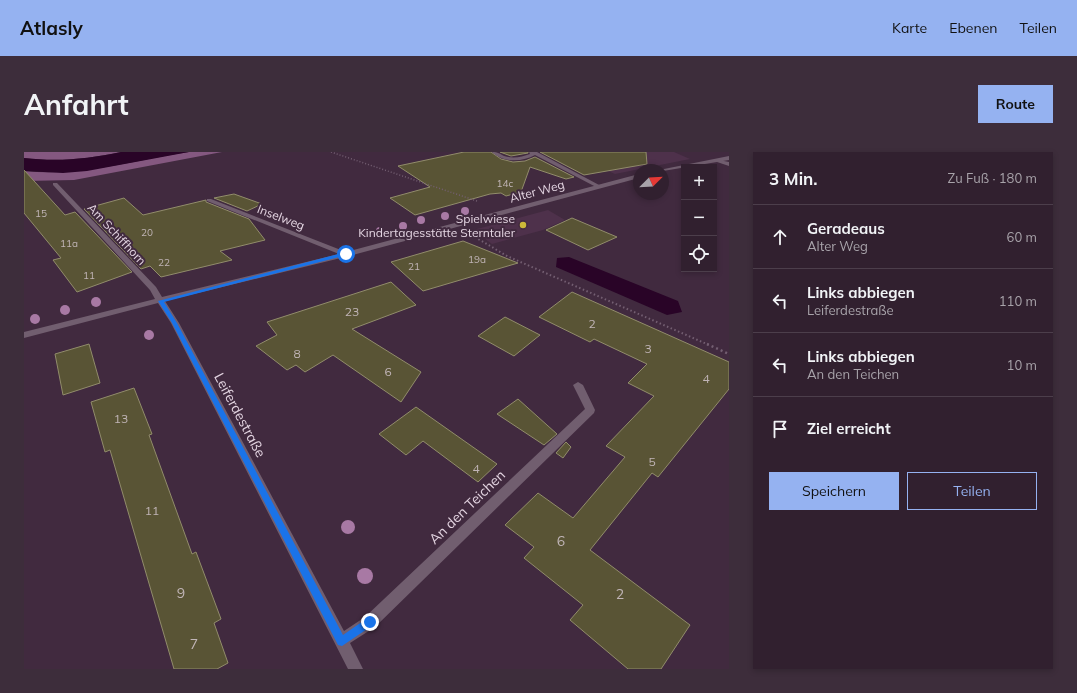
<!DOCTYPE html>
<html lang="de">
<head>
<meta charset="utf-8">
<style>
  body { margin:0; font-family:Mulish,sans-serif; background:#3d2d3b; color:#f1f3f6 }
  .controls { position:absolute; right:12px; top:12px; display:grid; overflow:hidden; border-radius:0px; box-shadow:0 2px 6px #0003 }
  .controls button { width:36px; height:36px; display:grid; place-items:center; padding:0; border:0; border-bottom:1px solid #4c3e4b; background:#31202f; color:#f1f3f6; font:20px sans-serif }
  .compass { position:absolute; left:609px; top:12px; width:36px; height:36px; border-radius:50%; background:#31202f; box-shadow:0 2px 6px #0003; rotate:66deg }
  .stop { position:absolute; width:12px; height:12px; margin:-9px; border:3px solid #1a73e8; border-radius:50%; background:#fff }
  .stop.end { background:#1a73e8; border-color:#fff; box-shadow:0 1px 4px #0008 }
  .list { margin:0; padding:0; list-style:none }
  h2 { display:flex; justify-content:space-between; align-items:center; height:52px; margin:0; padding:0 16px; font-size:17px }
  h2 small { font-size:13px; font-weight:400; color:#a8a3aa }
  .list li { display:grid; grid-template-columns:26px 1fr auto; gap:12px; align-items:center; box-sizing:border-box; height:64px; padding:0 16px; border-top:1px solid #4c3e4b }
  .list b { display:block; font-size:15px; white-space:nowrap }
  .list p { margin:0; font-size:13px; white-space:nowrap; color:#a8a3aa }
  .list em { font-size:13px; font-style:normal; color:#a8a3aa }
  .actions { display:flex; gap:8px; padding:12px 16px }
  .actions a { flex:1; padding:9px 0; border:1px solid #95b2f1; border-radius:0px; text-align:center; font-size:14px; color:#95b2f1 }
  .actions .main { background:#95b2f1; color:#111 }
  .icon { flex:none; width:22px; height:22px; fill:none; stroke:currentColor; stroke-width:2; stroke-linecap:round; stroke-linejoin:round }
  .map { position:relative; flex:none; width:705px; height:517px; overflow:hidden; border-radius:0px }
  header { display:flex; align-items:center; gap:24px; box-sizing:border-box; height:56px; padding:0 20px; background:#95b2f1; color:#111 }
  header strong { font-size:19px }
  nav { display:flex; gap:22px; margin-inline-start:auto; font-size:14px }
  .intro { display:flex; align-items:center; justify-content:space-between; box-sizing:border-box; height:96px; padding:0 24px }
  h1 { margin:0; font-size:28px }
  .button { padding:10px 18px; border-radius:0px; background:#95b2f1; color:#111; font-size:14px; font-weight:700 }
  main { display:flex; gap:24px; padding:0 24px }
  aside { flex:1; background:#31202f; border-radius:0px; box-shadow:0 2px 6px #0003 }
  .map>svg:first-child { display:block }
  .built { fill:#4e314b }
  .forest { fill:#845880 }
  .water { fill:#290427 }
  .building { fill:#595435; stroke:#918c6b }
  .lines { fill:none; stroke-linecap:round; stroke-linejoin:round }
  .path-far2 { stroke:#745f72; stroke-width:1.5; stroke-dasharray:1 2; stroke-linecap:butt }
  .path-far1 { stroke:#745f72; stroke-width:2; stroke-dasharray:1.5 2.5; stroke-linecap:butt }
  .path { stroke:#745f72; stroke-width:2.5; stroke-dasharray:2 3; stroke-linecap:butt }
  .service { fill:#715e6f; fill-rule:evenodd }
  .minor { fill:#715e6f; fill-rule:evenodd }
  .tree { fill:#a879a4 }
  .route { fill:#1a73e8 }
  .poi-dot { fill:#ccb939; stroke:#412a3f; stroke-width:1.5 }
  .labels { text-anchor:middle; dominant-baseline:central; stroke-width:4; stroke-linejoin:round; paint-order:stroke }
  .far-number-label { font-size:10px; fill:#c1b5b7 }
  .far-street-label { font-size:12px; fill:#e4d5e2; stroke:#412a3f }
  .far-poi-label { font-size:12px; fill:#e4d5e2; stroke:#412a3f; text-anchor:end }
  .number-label { font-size:12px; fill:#c1b5b7 }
  .street-label { font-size:14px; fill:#e4d5e2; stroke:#412a3f }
  .near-number-label { font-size:14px; fill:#c1b5b7 }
</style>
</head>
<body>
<header>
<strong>Atlasly</strong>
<nav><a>Karte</a><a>Ebenen</a><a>Teilen</a></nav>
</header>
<div class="intro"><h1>Anfahrt</h1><a class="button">Route</a></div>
<main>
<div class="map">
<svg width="705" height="517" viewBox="0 0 705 517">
  <rect width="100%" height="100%" fill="#412a3f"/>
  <path class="built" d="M558 0H650L666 7 591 22 575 15Z
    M524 58 541 68 519 78 468 92 449 78Z"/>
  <path class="forest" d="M0 0H97C64 7 34 10 0 6Z
    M165 0H198L50 28 0 29V19C56 25 110 8 165 0Z"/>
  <path class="water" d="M97 0H165L63 19 39 21 0 19V6C34 10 64 7 97 0Z
    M545 105 654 149 658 160 643 163 532 115 533 106Z"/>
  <path class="building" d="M440 0H467L477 7 489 10 501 9 511 5 550 25 542 27 506 15 497 40 482 44 477 41 466 42 391 63 366 46 406 35 374 14Z
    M476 0H504V1L487 4Z
    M516 0H622L623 12 560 23Z
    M0 18 41 63 51 60 108 120 53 140 29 108 37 106 0 61Z
    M210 42 238 52 223 59 190 46Z
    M100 46 119 63 182 48V50L225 67 241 88 196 99 208 108 137 125 126 114 117 117 60 57Z
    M548 66 593 85 564 98 522 78Z
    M439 89 494 111 399 139 367 110Z
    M367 130 392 153 328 177 397 220 377 250 309 203 281 220 272 213 263 218 232 194 253 183 243 170Z
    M548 140 705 210V237L634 325 628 321 566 398 666 473 637 517H604L546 468 559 453 500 406 510 395 481 373 514 341 549 366 601 305 582 294 630 244 604 231 623 212 570 187 566 190 515 165Z
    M481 165 516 183 490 204 454 184Z
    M65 192 76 231 39 243 31 202Z
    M110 236 128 282 125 283 168 402 172 400 197 467 190 471 204 511 193 517H150L86 298 81 300 67 250Z
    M494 247 533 282 520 293 473 262Z
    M392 255 473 312 454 330 399 289 382 303 355 282Z
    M542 290 547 295 539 306 532 301Z"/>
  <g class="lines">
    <path class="path-far2" d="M307 0 453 49"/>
    <path class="path-far1" d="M451 85 483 104 685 193"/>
    <path class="path" d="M683 192 705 202"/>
    <path class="service" d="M468 0C474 0 476 2 480 4 489 7 498 5 506 2L505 0H513L577 34 572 35 511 3C499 10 479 11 468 0Z
      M690 7 705 10V14L690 9Z"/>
    <path class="minor" d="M705 4V8L639 19V18H635Z
      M615 22V26L325 104 141 149 155 171 320 479 341 465 561 257 549 233 554 230 559 233 571 258 570 261 351 475 326 491 339 517H324L147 171 134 151 0 186V180L131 147 126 138 29 33V31H33L132 135 138 145 315 102 183 49V47H187L322 100Z"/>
  </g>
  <g class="tree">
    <circle cx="441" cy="59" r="4"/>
    <circle cx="421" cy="64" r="4"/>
    <circle cx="397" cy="68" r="4"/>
    <circle cx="379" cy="74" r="4"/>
    <circle cx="356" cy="79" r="4"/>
    <circle cx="72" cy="150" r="5"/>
    <circle cx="41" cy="158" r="5"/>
    <circle cx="11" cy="167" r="5"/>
    <circle cx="125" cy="183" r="5"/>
    <circle cx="324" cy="375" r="7"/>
    <circle cx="341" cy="424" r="8"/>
  </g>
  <path class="route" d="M322 100 323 103 140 150 153 171 319 483 342 467 346 466 349 467 350 470 349 473 318 494 314 493 148 171 134 149Z"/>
  <circle class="poi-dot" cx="499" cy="73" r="4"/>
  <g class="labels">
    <g class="far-number-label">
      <text x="481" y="31">14c</text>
      <text x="17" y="61">15</text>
      <text x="123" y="80">20</text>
      <text x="45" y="91">11a</text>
      <text x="453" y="107">19a</text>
      <text x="140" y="110">22</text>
      <text x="390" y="114">21</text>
      <text x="65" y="123">11</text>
    </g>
    <g class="far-street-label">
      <text transform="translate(513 39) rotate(-15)">Alter Weg</text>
      <text transform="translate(257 65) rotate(21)">Inselweg</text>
      <text transform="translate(93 82) rotate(47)">Am Schiffhorn</text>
    </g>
    <g class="far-poi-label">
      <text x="491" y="66">Spielwiese<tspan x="491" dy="14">Kindertagesstätte Sterntaler</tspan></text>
    </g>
    <g class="number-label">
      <text x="328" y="159">23</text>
      <text x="568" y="171">2</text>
      <text x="624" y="196">3</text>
      <text x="273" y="201">8</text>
      <text x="364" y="219">6</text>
      <text x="682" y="226">4</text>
      <text x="97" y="266">13</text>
      <text x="628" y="309">5</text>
      <text x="452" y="316">4</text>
      <text x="128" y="358">11</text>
    </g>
    <g class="street-label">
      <text transform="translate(216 263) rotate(62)">Leiferdestraße</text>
      <text transform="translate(443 355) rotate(-44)">An den Teichen</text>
    </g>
    <g class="near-number-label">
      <text x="537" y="389">6</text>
      <text x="157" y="441">9</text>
      <text x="596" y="442">2</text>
      <text x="170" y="492">7</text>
    </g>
  </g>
</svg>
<div class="controls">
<button>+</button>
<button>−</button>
<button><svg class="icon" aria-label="locate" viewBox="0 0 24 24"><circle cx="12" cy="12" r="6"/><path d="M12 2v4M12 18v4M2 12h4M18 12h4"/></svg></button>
</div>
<svg class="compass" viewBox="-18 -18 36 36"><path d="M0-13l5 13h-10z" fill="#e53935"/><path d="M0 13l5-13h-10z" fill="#a8a3aa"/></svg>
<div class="stop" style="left:322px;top:102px"></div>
<div class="stop end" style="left:346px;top:470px"></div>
</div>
<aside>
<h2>3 Min.<small>Zu Fuß · 180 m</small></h2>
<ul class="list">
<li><svg class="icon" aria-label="ahead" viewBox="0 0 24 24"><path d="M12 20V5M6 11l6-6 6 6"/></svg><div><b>Geradeaus</b><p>Alter Weg</p></div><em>60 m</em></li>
<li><svg class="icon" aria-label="left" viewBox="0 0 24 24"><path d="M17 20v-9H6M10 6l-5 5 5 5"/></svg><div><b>Links abbiegen</b><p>Leiferdestraße</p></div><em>110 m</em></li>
<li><svg class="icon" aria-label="left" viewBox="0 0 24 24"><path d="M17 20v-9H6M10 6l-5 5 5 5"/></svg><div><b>Links abbiegen</b><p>An den Teichen</p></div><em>10 m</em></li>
<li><svg class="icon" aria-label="arrive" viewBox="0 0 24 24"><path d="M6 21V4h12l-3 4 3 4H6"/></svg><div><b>Ziel erreicht</b></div></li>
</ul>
<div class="actions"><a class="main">Speichern</a><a>Teilen</a></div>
</aside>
</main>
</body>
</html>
